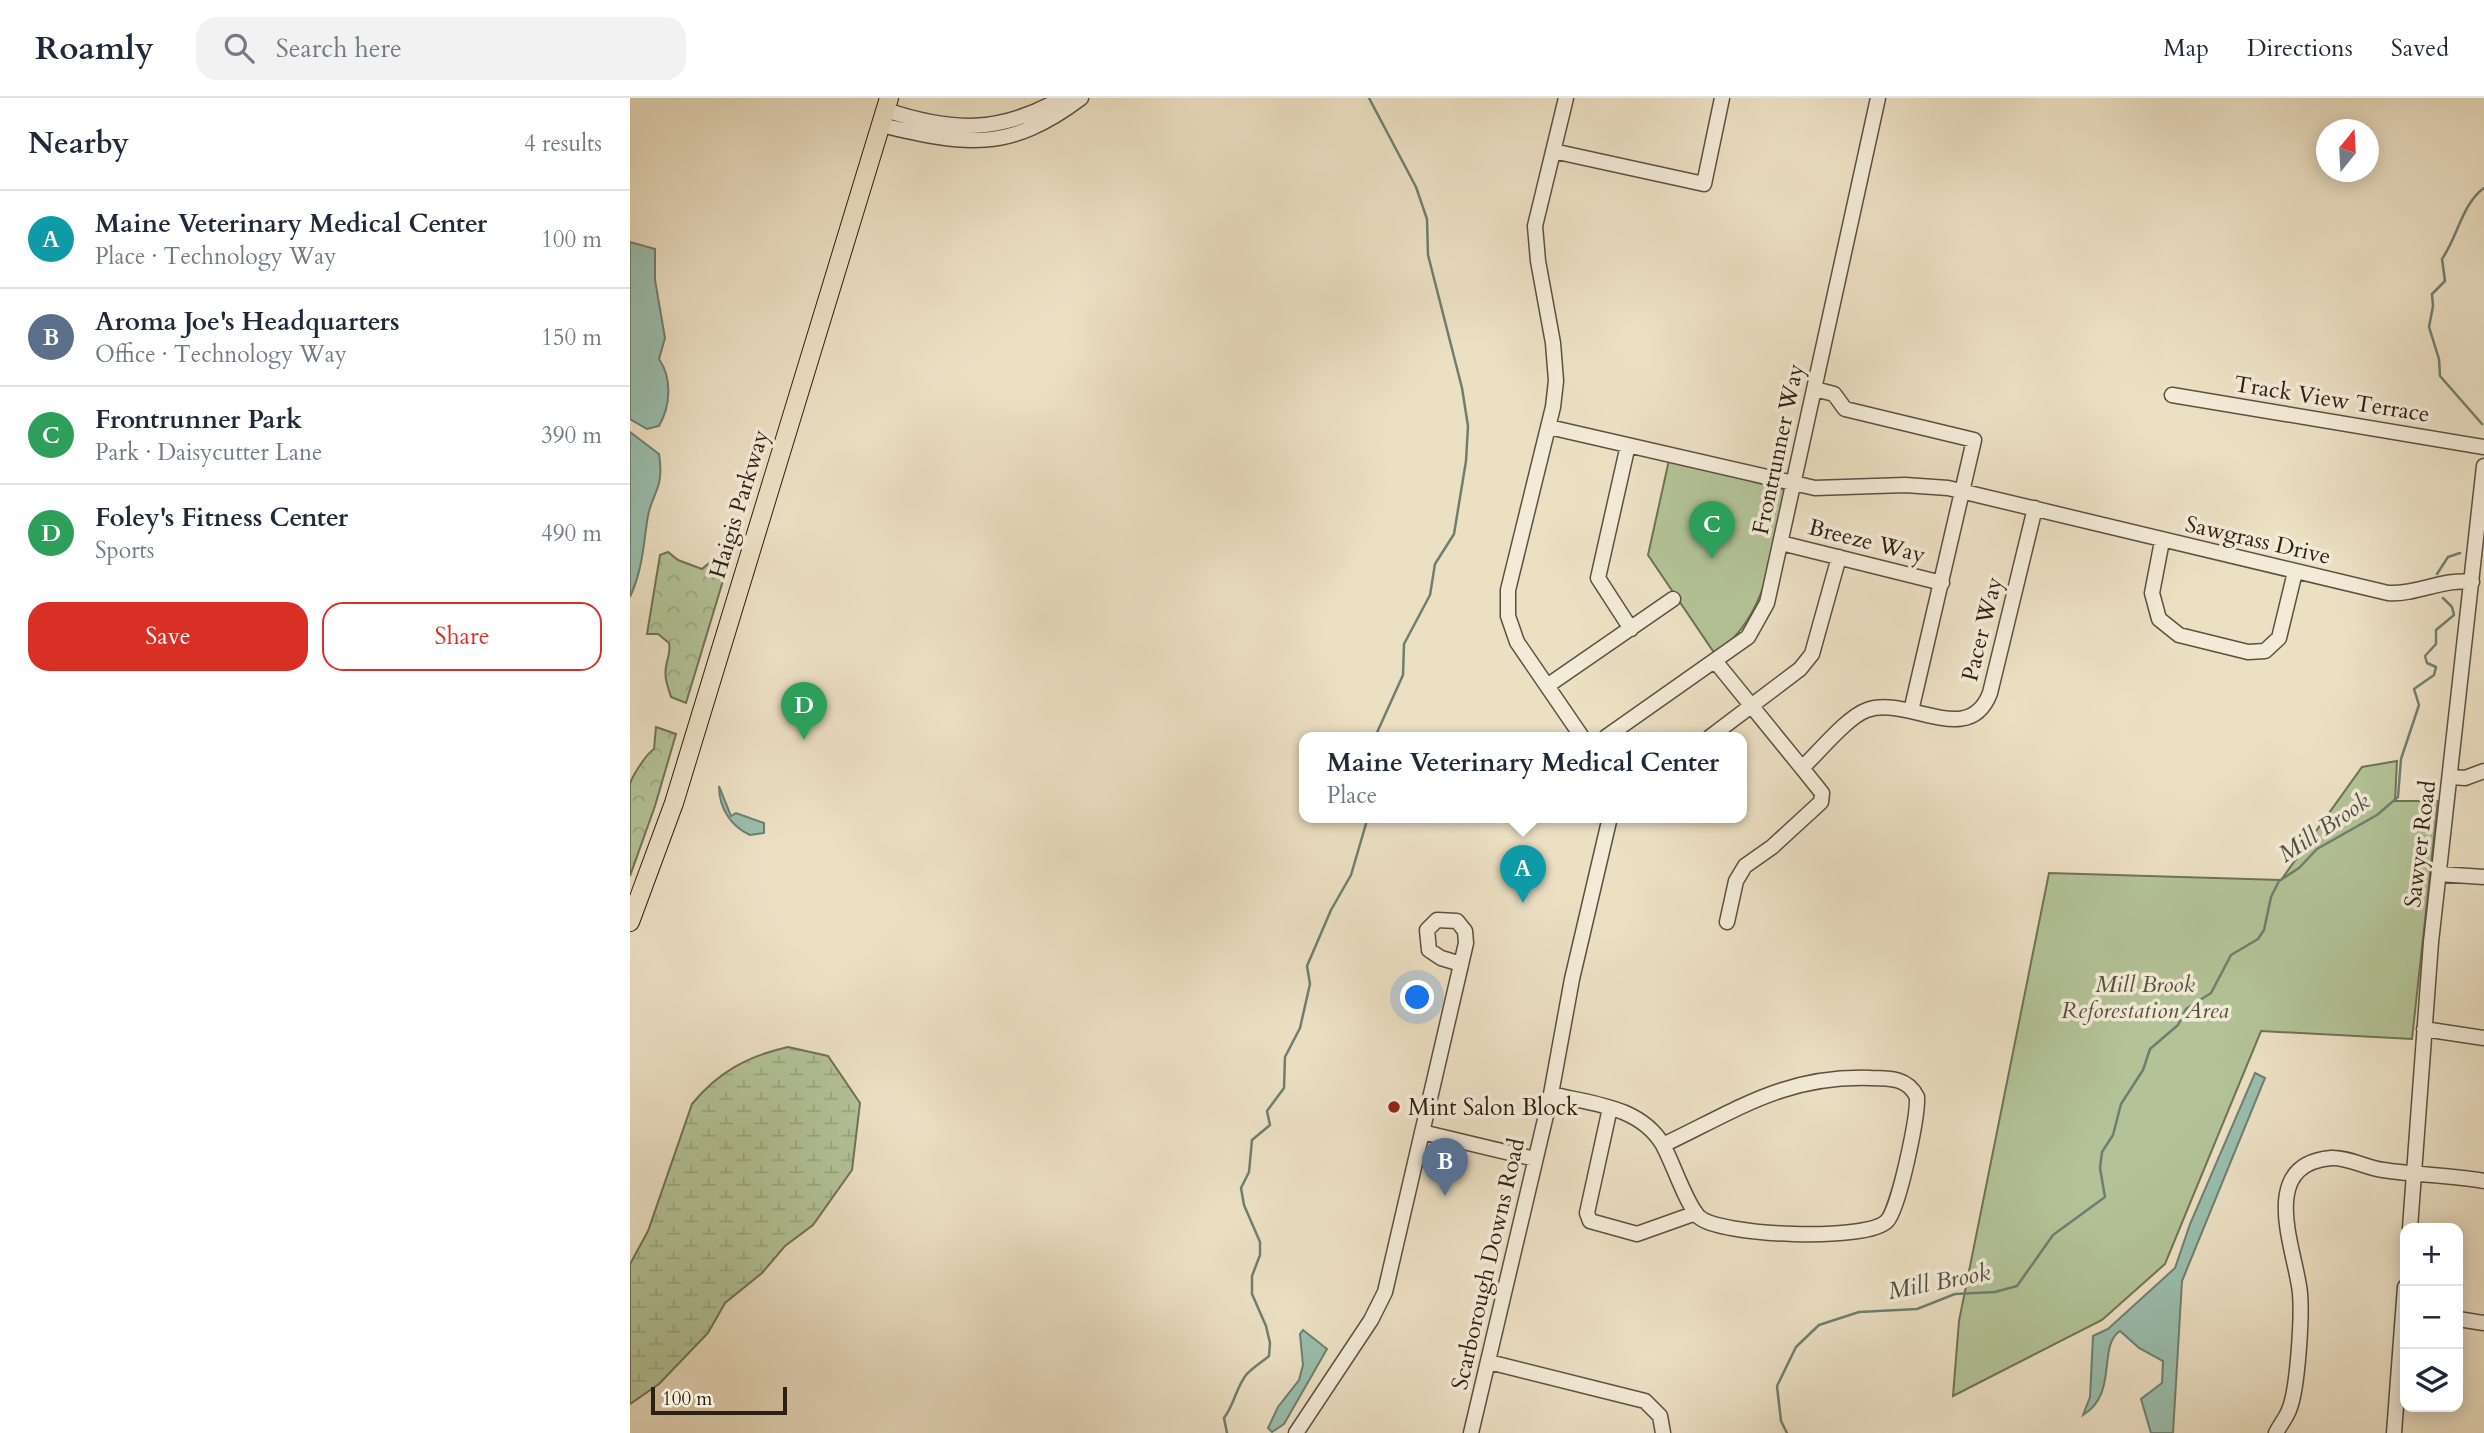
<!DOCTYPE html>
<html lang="en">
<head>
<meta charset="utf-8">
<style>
  body { margin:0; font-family:Cardo,serif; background:#f2f2f3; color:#1f2937 }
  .controls { position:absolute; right:21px; bottom:21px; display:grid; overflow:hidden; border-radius:14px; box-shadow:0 4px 18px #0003 }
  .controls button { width:63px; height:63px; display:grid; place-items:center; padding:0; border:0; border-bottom:2px solid #e0e1e3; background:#fff; color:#1f2937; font:35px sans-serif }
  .compass { position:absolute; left:1686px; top:21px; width:63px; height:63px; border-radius:50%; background:#fff; box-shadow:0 4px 18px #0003; rotate:18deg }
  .scale { position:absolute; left:21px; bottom:18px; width:136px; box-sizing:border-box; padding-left:7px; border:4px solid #2c2014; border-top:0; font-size:19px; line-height:24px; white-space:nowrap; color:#2c2014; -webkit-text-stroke:5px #f3ebd8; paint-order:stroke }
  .you { position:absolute; left:788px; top:900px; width:24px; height:24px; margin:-18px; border:5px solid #fff; border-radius:50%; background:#1a73e8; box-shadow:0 0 0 10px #1a73e833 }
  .badge { display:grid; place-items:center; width:46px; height:46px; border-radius:50%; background:#d93025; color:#fff; font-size:23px; font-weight:700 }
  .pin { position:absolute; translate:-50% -58px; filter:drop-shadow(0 2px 4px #0008) }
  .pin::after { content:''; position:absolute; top:37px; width:24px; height:21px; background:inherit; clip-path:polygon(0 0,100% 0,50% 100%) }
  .popup { position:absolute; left:669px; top:634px; width:448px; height:91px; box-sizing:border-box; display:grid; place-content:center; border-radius:14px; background:#fff; filter:drop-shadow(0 2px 5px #0005); font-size:23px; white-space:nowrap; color:#747a83 }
  .popup b { font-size:26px; color:#1f2937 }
  .popup::after { content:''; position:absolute; left:50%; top:100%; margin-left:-14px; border:14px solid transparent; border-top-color:#fff }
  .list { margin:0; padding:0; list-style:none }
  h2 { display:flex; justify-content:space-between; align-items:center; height:91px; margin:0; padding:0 28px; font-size:30px }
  h2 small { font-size:23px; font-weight:400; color:#747a83 }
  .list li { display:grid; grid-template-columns:46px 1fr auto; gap:21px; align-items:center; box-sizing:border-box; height:98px; padding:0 28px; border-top:2px solid #e0e1e3 }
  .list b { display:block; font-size:26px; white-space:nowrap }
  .list p { margin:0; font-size:23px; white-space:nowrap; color:#747a83 }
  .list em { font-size:23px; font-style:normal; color:#747a83 }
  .actions { display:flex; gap:14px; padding:21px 28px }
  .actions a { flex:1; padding:16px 0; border:2px solid #d93025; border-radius:21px; text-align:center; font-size:24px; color:#d93025 }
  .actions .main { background:#d93025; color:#fff }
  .icon { flex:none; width:38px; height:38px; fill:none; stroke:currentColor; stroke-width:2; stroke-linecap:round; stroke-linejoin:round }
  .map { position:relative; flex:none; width:1854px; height:1335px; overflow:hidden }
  header { display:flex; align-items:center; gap:42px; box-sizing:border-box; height:98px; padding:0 35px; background:#fff; border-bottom:2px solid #e0e1e3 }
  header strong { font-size:33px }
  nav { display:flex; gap:38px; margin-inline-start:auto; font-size:24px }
  .search { width:490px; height:63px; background:#f2f2f3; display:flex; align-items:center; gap:18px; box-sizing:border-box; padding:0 24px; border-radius:21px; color:#747a83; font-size:26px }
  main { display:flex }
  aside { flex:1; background:#fff }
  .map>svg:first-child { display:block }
  .forest { fill:url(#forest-crowns); stroke:#707256; stroke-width:2 }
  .wetland { fill:url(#wetland-marsh); stroke:#707256; stroke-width:2 }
  .green { fill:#b3c397; stroke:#707256; stroke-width:2 }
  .water { fill:#9abead; stroke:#6e7f70; stroke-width:2 }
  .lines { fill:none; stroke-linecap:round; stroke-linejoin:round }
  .stream { stroke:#6e7f70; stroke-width:2.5 }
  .minor-casing { stroke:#5c5040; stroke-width:17 }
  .major-casing { stroke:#2c2014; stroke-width:20 }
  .minor { stroke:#f3ebd8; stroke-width:14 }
  .major { stroke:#ece0c3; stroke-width:18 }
  .poi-dot { fill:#8f2418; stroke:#f3ebd8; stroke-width:2.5 }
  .labels { text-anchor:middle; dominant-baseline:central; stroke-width:7; stroke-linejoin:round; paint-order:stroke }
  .street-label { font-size:23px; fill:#2c2014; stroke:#f3ebd8 }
  .park-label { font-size:23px; font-style:italic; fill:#54513b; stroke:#f3ebd8 }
  .poi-label { font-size:23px; fill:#2c2014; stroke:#f3ebd8; text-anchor:start }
  .water-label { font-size:24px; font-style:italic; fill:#4d4f42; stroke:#f3ebd8 }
</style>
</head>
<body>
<header>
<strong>Roamly</strong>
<div class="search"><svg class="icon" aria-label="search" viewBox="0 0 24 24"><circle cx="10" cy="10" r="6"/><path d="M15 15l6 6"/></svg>Search here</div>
<nav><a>Map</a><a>Directions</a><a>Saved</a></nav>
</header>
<main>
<aside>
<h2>Nearby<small>4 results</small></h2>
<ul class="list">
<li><span class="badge" style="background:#0f9aa8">A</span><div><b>Maine Veterinary Medical Center</b><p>Place · Technology Way</p></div><em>100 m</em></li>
<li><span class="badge" style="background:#5c6f8a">B</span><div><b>Aroma Joe's Headquarters</b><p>Office · Technology Way</p></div><em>150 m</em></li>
<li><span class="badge" style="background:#2e9e5b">C</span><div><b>Frontrunner Park</b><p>Park · Daisycutter Lane</p></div><em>390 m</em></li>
<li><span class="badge" style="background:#2e9e5b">D</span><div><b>Foley's Fitness Center</b><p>Sports</p></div><em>490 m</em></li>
</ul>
<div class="actions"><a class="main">Save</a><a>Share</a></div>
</aside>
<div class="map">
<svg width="1854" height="1335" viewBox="0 0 1854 1335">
  <defs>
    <pattern id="forest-crowns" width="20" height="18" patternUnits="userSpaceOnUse" patternTransform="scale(1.75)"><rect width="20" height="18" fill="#b3c397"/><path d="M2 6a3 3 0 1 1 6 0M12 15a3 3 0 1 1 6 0" fill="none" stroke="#9aa781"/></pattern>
    <pattern id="wetland-marsh" width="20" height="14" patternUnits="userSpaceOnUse" patternTransform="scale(1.75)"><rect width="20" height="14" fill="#b3c397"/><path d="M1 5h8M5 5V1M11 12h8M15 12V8" fill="none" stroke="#9aa781"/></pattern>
  </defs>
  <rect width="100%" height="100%" fill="#ece0c3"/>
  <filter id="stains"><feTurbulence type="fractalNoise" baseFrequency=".00286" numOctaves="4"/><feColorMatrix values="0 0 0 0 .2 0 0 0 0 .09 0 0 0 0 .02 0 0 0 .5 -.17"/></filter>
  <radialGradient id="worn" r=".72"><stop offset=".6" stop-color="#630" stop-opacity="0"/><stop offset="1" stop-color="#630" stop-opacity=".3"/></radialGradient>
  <path class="forest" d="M98 449V466L56 605 41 599C38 589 34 580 36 569 37 560 41 555 39 545L28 536H17L30 457 38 454 48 462 72 471Z
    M26 629 46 636 25 708 0 778V686C2 678 17 655 24 651Z"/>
  <path class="wetland" d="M158 949 198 958 230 1005 222 1072 183 1127 155 1148 132 1175 95 1205 78 1235 29 1286 0 1306V1166L18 1133 62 1006C88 974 118 958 158 949Z"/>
  <path class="green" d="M1039 362 1156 392C1142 452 1139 518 1085 556L1018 457Z
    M1767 663 1765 703H1808L1782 941 1631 933 1535 1166 1472 1222 1323 1298 1329 1223 1419 775 1651 782 1732 669Z"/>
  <path class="water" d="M0 144 25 151V182L35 240 29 261C42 280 41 307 29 328L17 331 0 321Z
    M0 334 29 356C35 394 20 395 17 424 13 451 12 473 0 499Z
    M89 688 101 718 106 715 134 725V735L120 737C100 728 89 709 89 688Z
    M1625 975 1635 980 1552 1183 1543 1335H1521L1511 1301 1532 1285 1533 1263 1509 1250 1490 1233C1467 1248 1489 1295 1453 1317L1460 1299 1463 1238 1478 1231 1545 1170 1560 1126Z
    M673 1232 697 1251 654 1326 642 1334 638 1330 648 1309 669 1282 673 1267 670 1236Z"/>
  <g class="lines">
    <path class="stream" d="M739 0 786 89 797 121 798 157 832 290 838 328 836 363 824 436 805 466 800 497 774 546 773 577 745 639
      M1852 326 1810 278 1809 261 1799 229 1803 208 1802 196 1815 183 1812 161C1828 138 1832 106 1854 90
      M1807 476 1818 459 1830 455
      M597 1335 594 1320C604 1307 606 1290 616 1277 622 1270 632 1264 639 1258L640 1245 636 1228 622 1196V1178L630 1157V1144L614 1107 611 1090 619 1074 622 1042 640 1027 637 1013 654 990 655 959 670 930 680 886 677 868 701 812 721 777 738 719
      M1157 1335 1151 1323 1147 1288 1166 1249 1189 1227 1229 1214 1287 1211 1325 1196 1365 1194 1387 1188 1423 1137 1475 1099 1470 1070 1472 1054 1483 1037 1491 1006 1513 972 1520 951 1548 927 1556 911 1581 895 1601 857 1628 841 1634 832 1641 799 1649 783 1669 770 1687 751 1747 717 1768 699 1771 661 1789 607 1784 591 1804 577 1806 569 1797 565 1795 558 1806 546V532L1824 517 1822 509 1813 500"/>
    <defs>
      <path id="minor" d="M936 0 905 128 908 163 923 245 926 283 923 309 878 492V518L887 544 952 639
        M256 12C321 34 370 36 432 0
        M251 27C335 47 378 55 451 0
        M923 53 1074 86 1092 0
        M1185 291 1204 296 1215 311 1344 342 1281 613
        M1542 297 1854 349
        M919 329 1185 390 1275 387 1318 390 1758 495C1787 497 1813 480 1842 484
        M998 347 968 480 1001 531
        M1532 443 1522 495 1529 521 1549 537 1618 554 1635 553 1649 540 1665 474
        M1151 445 1312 485
        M1085 563 1172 670C1189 654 1217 619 1237 612 1277 597 1339 651 1360 595L1405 410
        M917 588 1043 501
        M976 639 1118 539 1137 505 1248 0
        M1080 639 1170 571 1182 556 1209 459
        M1822 679 1835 680 1854 673
        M1809 776 1854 779
        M1097 824 1106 783 1115 768 1142 749 1191 704 1192 695 1172 670
        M1794 931 1854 940
        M921 996C962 1006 1010 1008 1033 1047 1107 1012 1155 977 1241 980 1260 980 1278 980 1287 999 1288 1019 1269 1110 1257 1123 1237 1144 1090 1138 1069 1119 1056 1106 1043 1065 1033 1047
        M980 1010 957 1115 960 1123 1007 1136 1066 1115
        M792 1034 905 1061
        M1780 1130 1801 844 1854 368
        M1828 1221 1854 1225
        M859 1264 1015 1303 1030 1318 1033 1335
        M666 1335 741 1222 755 1194 836 845 835 833 827 823 807 822 797 832 799 852 811 860 831 866
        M841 1335 921 996 942 881 980 719
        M1646 1335C1650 1327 1656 1320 1659 1312 1668 1291 1672 1218 1670 1195 1666 1153 1626 1067 1701 1060 1718 1059 1736 1070 1753 1072 1786 1077 1820 1077 1854 1083
        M1764 1335 1775 1189"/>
      <path id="major" d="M0 824 44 705 259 0"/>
    </defs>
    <use href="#minor" class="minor-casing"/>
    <use href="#major" class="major-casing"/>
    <use href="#minor" class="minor"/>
    <use href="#major" class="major"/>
  </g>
  <circle class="poi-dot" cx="764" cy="1009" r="7"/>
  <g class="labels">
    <g class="street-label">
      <text transform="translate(1702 301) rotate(9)">Track View Terrace</text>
      <text transform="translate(1148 351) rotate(-78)">Frontrunner Way</text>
      <text transform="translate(109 406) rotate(-73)">Haigis Parkway</text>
      <text transform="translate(1628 442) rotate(13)">Sawgrass Drive</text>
      <text transform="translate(1237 443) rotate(14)">Breeze Way</text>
      <text transform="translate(1352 531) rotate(-76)">Pacer Way</text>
      <text transform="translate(1790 746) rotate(-83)">Sawyer Road</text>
      <text transform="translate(858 1166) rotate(-77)">Scarborough Downs Road</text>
    </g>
    <g class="park-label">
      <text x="1515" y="886">Mill Brook<tspan x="1515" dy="26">Reforestation Area</tspan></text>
    </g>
    <g class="poi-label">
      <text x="778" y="1009">Mint Salon Block</text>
    </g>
    <g class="water-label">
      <text transform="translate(1694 730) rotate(-34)">Mill Brook</text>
      <text transform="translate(1309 1184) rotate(-11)">Mill Brook</text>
    </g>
  </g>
  <rect width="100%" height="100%" filter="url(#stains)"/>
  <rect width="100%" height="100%" fill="url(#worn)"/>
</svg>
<div class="controls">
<button>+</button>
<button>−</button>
<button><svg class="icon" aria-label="layers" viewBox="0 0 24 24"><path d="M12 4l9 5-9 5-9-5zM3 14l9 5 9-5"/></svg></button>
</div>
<svg class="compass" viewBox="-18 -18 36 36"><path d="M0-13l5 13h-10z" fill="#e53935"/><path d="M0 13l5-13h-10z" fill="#747a83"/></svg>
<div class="scale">100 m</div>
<div class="you"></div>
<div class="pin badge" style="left:893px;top:805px;background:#0f9aa8">A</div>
<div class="popup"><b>Maine Veterinary Medical Center</b>Place</div>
<div class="pin badge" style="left:815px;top:1098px;background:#5c6f8a">B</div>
<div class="pin badge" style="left:1082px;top:461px;background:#2e9e5b">C</div>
<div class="pin badge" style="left:174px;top:642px;background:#2e9e5b">D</div>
</div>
</main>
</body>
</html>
